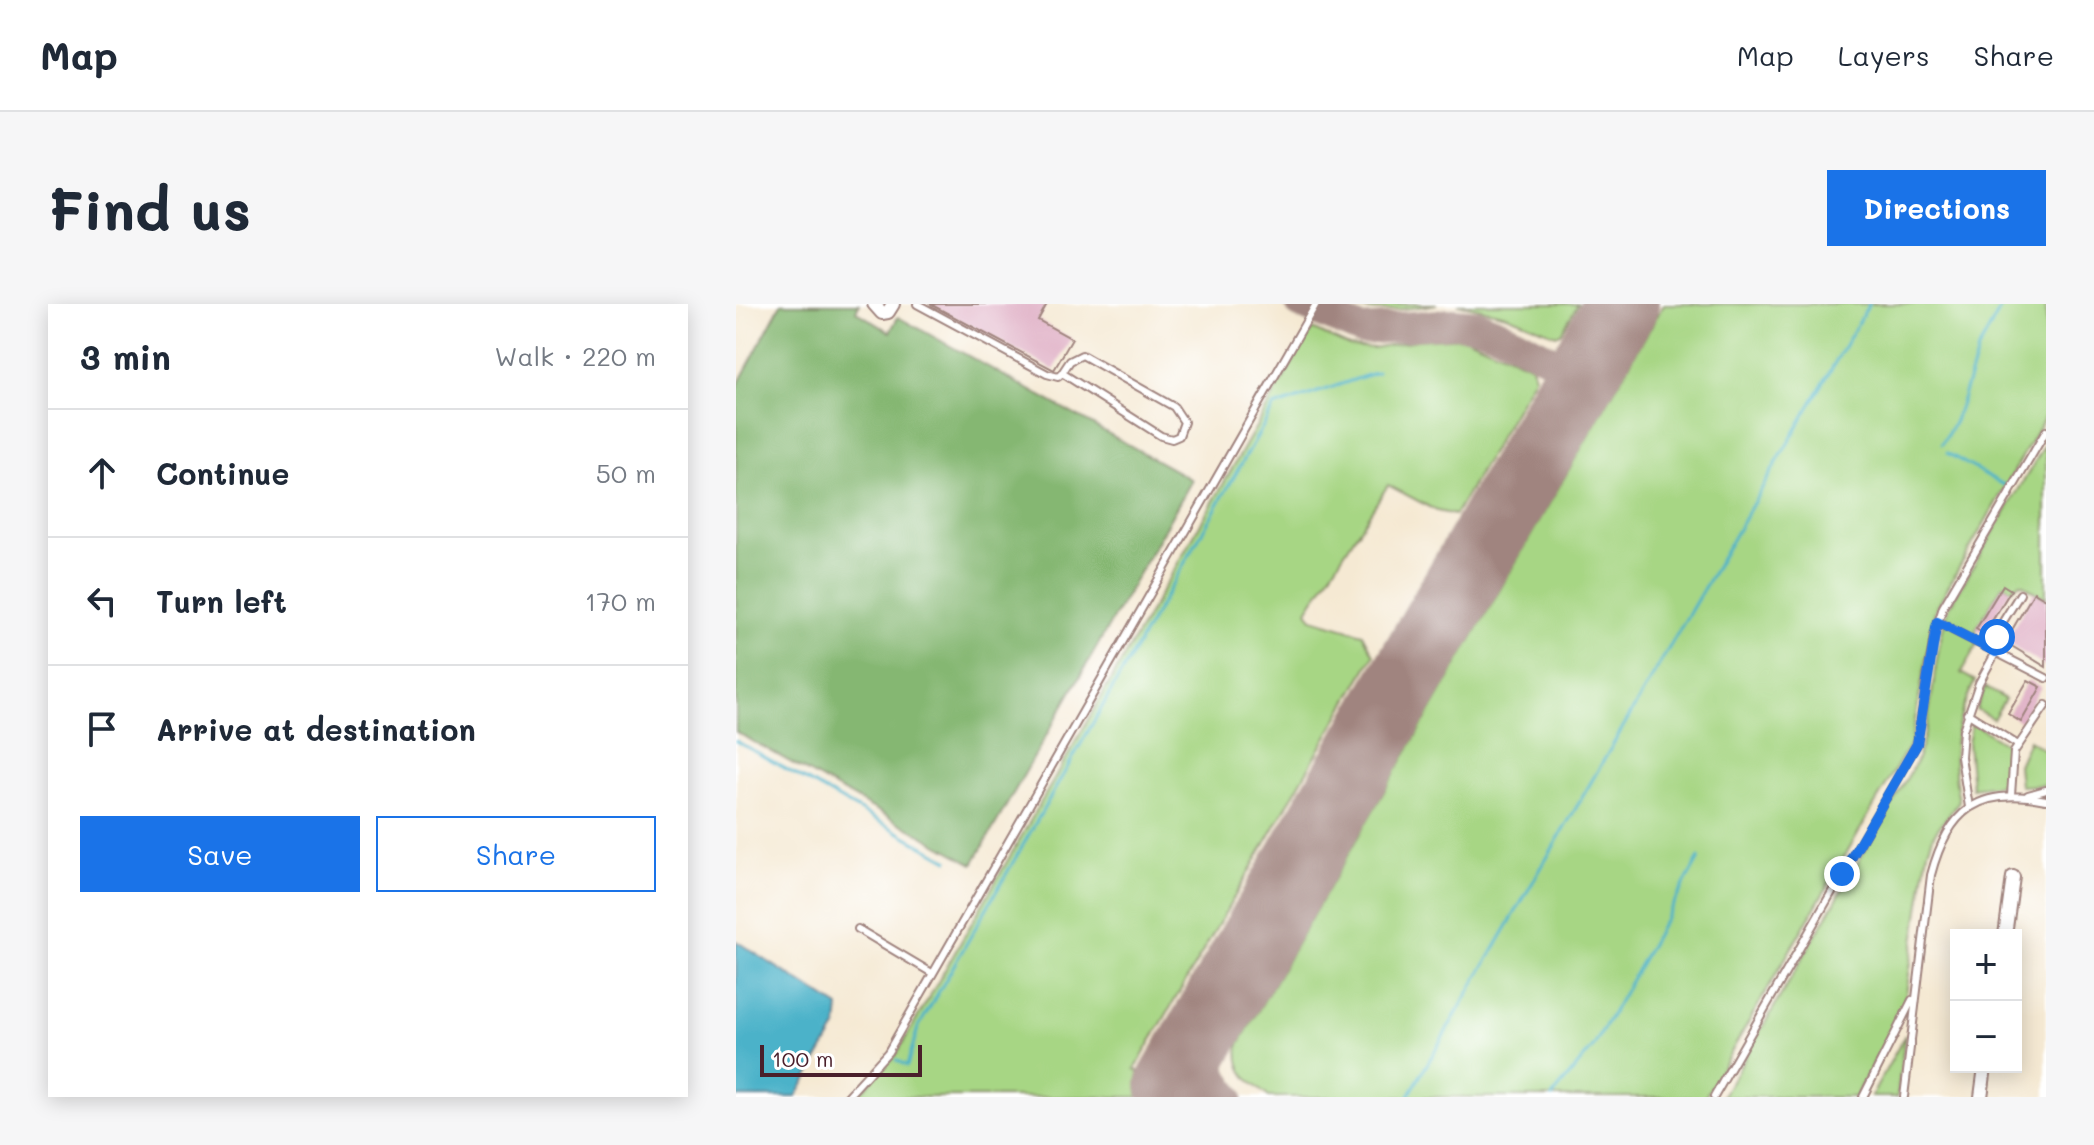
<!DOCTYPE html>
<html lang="en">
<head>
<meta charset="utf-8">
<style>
  body { margin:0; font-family:Mali,sans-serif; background:#f6f6f7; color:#1f2937 }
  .controls { position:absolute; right:24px; bottom:24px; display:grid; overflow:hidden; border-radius:0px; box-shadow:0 4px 20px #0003 }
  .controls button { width:72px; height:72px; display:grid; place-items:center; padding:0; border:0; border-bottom:2px solid #e0e1e3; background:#fff; color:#1f2937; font:40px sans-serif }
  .scale { position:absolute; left:24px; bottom:20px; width:162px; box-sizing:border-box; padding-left:8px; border:4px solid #4a1f2b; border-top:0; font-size:22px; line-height:28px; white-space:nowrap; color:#4a1f2b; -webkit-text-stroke:6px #fff; paint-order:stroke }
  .stop { position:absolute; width:24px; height:24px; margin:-18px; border:6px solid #1a73e8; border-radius:50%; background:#fff }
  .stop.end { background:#1a73e8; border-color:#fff; box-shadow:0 2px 8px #0008 }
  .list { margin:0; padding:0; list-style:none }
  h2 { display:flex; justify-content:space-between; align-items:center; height:104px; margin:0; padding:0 32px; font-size:34px }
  h2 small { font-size:26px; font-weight:400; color:#747a83 }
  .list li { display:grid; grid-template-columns:52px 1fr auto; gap:24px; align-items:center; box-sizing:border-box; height:128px; padding:0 32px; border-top:2px solid #e0e1e3 }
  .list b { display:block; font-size:30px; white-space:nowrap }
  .list em { font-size:26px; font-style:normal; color:#747a83 }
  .actions { display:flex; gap:16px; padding:24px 32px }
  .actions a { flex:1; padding:18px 0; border:2px solid #1a73e8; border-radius:0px; text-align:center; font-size:28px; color:#1a73e8 }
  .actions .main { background:#1a73e8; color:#fff }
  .icon { flex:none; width:44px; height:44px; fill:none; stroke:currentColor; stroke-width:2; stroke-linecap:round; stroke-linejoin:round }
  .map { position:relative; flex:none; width:1310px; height:793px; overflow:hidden; border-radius:0px }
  header { display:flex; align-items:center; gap:48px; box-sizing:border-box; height:112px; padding:0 40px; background:#fff; border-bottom:2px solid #e0e1e3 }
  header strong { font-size:38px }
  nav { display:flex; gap:44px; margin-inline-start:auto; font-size:28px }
  .intro { display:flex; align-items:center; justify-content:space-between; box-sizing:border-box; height:192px; padding:0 48px }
  h1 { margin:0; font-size:56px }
  .button { padding:20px 36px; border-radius:0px; background:#1a73e8; color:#fff; font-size:28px; font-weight:700 }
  main { display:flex; gap:48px; padding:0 48px }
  aside { flex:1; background:#fff; border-radius:0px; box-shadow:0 4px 20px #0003 }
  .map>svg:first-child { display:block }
  .green { fill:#a7d684; stroke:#787a58; stroke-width:2 }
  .forest { fill:#85b772; stroke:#686b4e; stroke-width:2 }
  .water { fill:#4bb2c9; stroke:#4a687a; stroke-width:2 }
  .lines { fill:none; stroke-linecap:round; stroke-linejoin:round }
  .stream { stroke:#4bb2c9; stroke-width:3 }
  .taxiway { stroke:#a0847f; stroke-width:30 }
  .runway { stroke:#a0847f; stroke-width:74 }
  .building { fill:#dfaec4 }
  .service-casing { stroke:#a0847f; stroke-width:10 }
  .minor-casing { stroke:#a0847f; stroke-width:16 }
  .service { stroke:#fff; stroke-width:6 }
  .minor { stroke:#fff; stroke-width:12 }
  .route { stroke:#1a73e8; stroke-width:10 }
</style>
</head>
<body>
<header>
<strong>Map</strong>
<nav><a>Map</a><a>Layers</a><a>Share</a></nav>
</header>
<div class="intro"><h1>Find us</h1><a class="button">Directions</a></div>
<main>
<aside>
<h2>3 min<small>Walk · 220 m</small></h2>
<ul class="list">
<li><svg class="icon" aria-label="ahead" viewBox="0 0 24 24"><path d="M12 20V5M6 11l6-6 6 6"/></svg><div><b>Continue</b></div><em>50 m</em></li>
<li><svg class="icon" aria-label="left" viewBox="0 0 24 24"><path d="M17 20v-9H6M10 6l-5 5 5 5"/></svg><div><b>Turn left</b></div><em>170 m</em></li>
<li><svg class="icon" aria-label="arrive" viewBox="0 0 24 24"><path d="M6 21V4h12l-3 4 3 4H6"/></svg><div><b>Arrive at destination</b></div></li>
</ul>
<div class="actions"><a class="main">Save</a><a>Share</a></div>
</aside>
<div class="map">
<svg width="1310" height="793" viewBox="0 0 1310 793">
  <rect width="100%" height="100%" fill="#fff"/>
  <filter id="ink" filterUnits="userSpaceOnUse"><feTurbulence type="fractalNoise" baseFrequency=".0125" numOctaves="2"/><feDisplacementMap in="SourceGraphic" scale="16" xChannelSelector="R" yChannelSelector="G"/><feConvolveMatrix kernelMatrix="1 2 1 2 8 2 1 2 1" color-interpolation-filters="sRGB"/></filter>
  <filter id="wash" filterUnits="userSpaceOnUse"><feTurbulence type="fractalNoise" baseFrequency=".006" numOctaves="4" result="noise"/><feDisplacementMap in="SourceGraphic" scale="32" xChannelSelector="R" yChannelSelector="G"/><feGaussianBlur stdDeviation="1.8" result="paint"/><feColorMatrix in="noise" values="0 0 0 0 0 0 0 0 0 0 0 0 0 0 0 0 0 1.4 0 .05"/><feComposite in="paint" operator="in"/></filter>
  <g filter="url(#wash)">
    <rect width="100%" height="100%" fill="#f5e9d3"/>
    <path class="green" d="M605 0H701C669 5 635 12 605 0Z
      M722 0H842L825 29 820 31 771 11Z
      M928 0H1310V111L1199 306 1175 438 969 793H533C513 778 499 767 503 740Z
      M576 25 613 42 637 44 681 36 729 33 796 62 799 72 719 211 701 207 652 181 571 307 576 315 627 330 638 351 399 765 446 793H120L160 751Z
      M1310 139V294L1284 279 1275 286 1267 281 1240 325 1241 341 1225 369 1239 377C1218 417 1214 452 1223 497L1198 530 1192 547 1168 703 1119 793H986L1179 460C1200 410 1195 353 1214 302Z
      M1249 383 1269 395 1257 415 1240 405Z
      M1236 419 1271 441 1269 480 1236 484 1232 439Z
      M1293 436 1310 447V481L1284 482 1282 461Z
      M1169 731 1161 793H1135Z"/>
    <path class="forest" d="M45 0H123L120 7 154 28 162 13 456 176 237 560 0 428V84Z"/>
    <path class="water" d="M0 637 103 703 101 722 60 793H0Z"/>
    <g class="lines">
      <path class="stream" d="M1206 140 1219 117 1242 46 1267 0
        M1211 149 1268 181
        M0 437 212 556
        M161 756 171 762 182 724 538 103 641 68
        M672 793 1133 0
        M816 793 858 742 963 554"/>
      <path class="taxiway" d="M564 0 625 26 717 19 742 21 763 29 816 56 828 71 827 102
        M816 56C834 63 848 55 861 43
        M490 690C473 731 461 755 492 793"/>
      <path class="runway" d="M437 781 886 0"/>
    </g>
    <g id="blocks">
      <path class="building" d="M194 0H311L302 16 336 35 318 66Z
        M1267 281 1275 286 1248 330 1240 325Z
        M1298 288 1310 295V363L1269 338Z
        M1292 376 1305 383 1285 418 1272 410Z"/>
    </g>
  </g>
  <g filter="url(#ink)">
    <use href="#blocks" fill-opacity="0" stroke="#a0847f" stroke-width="2"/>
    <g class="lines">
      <defs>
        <path id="service" d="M181 0 311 70 322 73 326 69 425 132 436 135 443 132 448 118 438 103 346 51 334 57 326 69
          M1201 318 1310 374
          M1231 409 1282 441
          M1275 491 1278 448 1310 401
          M1292 491 1310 486
          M1233 503 1225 453 1227 426 1243 379 1260 348 1263 324 1284 290
          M122 625 196 669
          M111 793 152 748 580 0
          M978 793 1181 440 1198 332 1207 303 1310 127
          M1127 793 1176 696
          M1168 793 1195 571C1212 506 1243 482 1310 496"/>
        <path id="minor" d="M138 0 146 9 152 8 157 0
          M1269 631 1277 573
          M1245 793 1249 763"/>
      </defs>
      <use href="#service" class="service-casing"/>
      <use href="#minor" class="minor-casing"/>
      <use href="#service" class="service"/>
      <use href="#minor" class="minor"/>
    </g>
  </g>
  <g class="lines" filter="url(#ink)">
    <path class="route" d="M1106 570 1181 440 1201 318 1260 348 1261 333"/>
  </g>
</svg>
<div class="controls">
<button>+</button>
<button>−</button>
</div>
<div class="scale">100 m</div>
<div class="stop" style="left:1261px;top:333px"></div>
<div class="stop end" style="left:1106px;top:570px"></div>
</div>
</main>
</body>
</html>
